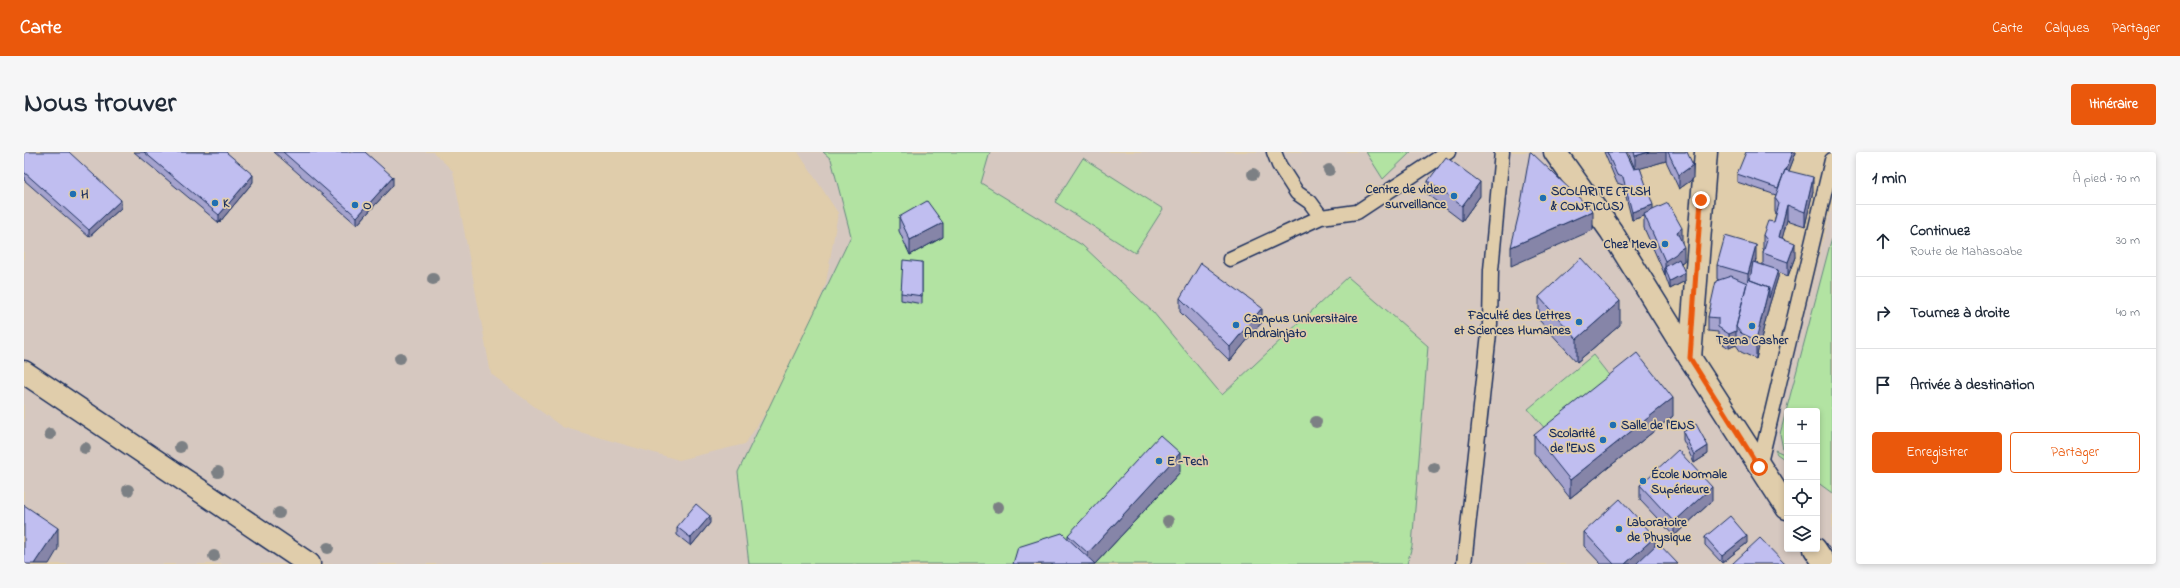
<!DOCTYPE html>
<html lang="fr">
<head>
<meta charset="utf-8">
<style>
  body { margin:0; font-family:"Indie Flower",sans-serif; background:#f6f6f7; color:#1f2937 }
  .controls { position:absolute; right:12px; bottom:12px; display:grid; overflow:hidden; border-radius:4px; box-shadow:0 2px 6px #0003 }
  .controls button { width:36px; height:36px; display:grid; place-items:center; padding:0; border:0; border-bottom:1px solid #e0e1e3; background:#fff; color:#1f2937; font:20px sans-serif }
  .stop { position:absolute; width:12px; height:12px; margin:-9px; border:3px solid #ea580c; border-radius:50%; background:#fff }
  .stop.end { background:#ea580c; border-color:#fff; box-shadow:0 1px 4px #0008 }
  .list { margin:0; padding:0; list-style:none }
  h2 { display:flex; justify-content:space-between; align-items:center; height:52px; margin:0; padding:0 16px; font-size:17px }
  h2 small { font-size:13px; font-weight:400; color:#747a83 }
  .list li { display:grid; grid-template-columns:26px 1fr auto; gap:12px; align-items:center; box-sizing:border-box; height:72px; padding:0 16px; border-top:1px solid #e0e1e3 }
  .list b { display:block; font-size:15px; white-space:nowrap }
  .list p { margin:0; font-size:13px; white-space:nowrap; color:#747a83 }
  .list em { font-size:13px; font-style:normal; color:#747a83 }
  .actions { display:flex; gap:8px; padding:12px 16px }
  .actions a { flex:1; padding:9px 0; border:1px solid #ea580c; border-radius:4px; text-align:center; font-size:14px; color:#ea580c }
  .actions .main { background:#ea580c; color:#fff }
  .icon { flex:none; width:22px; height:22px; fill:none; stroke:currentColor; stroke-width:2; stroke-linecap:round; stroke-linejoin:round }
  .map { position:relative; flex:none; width:1808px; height:412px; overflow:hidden; border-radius:4px }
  header { display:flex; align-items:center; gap:24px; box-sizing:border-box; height:56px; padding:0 20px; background:#ea580c; color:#fff }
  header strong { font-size:19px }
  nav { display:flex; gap:22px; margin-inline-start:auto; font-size:14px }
  .intro { display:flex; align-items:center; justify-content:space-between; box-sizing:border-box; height:96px; padding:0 24px }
  h1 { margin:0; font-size:28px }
  .button { padding:10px 18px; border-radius:4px; background:#ea580c; color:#fff; font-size:14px; font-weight:700 }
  main { display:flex; gap:24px; padding:0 24px }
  aside { flex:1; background:#fff; border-radius:4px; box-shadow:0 2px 6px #0003 }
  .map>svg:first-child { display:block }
  .built { fill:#d6c8c0; fill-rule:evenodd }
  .green { fill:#b2e3a2; stroke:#668980 }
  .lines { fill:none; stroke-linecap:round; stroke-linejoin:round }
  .lane-casing { stroke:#1b2f5e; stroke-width:17 }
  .street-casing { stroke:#1b2f5e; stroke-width:25 }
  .secondary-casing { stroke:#1b2f5e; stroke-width:25 }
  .lane { stroke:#e0cdab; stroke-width:14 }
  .street { stroke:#e0cdab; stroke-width:22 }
  .secondary { stroke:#e0cdab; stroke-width:22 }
  .tree { fill:#7c8084 }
  .wall { fill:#a5a3ce; stroke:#1b2f5e }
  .shaded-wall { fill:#8685a8; stroke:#1b2f5e }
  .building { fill:#c0bef0; stroke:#1b2f5e }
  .route { stroke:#ea580c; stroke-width:5 }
  .poi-dot { fill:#1f6fb2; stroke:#e0cdab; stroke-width:1.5 }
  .labels { text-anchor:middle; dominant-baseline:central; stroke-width:3.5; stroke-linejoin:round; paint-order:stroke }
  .poi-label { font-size:13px; font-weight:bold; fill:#1b2f5e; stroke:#e0cdab; text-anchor:start }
</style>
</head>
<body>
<header>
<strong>Carte</strong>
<nav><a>Carte</a><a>Calques</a><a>Partager</a></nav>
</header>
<div class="intro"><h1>Nous trouver</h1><a class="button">Itinéraire</a></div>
<main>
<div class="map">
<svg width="1808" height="412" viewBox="0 0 1808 412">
  <rect width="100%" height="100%" fill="#e0cdab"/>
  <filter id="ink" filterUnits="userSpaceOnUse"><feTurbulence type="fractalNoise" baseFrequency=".025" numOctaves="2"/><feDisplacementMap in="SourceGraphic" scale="8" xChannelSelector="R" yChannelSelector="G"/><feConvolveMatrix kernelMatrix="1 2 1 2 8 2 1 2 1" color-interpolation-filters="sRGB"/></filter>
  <g filter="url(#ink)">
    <path class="built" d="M0 0H409L429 19 467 222 538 275 655 308 721 292 772 215 802 131 814 61 774 0H1525L1744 304 1808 53V412H0ZM1763 259H1793V397H1763Z"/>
    <path class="green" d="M799 0H966L957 31 1058 93 1129 160 1198 243 1324 125 1404 194 1388 394 1383 412H725L714 320 827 84 807 7Z
      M1342 0H1387L1359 27Z
      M1059 6 1139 57 1111 101 1031 50Z
      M1808 85V341L1793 330V259H1763V309L1753 302 1751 298 1760 302 1756 282Z
      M1569 203 1588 227 1523 279 1504 257Z"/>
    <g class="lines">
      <defs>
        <path id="lane" d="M1250 0 1255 13 1273 41 1286 50 1297 65 1333 60 1424 0
          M1206 107 1297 65
          M1735 315 1808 8
          M1440 412 1466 172 1467 118 1478 0"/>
        <path id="street" d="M1666 206 1682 0
          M0 220 285 412"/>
        <path id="secondary" d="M1531 0 1587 79 1666 206 1763 356
          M1791 397 1801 412"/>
      </defs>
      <use href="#lane" class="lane-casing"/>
      <use href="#street" class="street-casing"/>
      <use href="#secondary" class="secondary-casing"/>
      <use href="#lane" class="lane"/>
      <use href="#street" class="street"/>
      <use href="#secondary" class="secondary"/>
    </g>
    <g class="tree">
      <circle cx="1305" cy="18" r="6"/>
      <circle cx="1229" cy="22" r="6"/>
      <circle cx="409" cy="127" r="6"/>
      <circle cx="376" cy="206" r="6"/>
      <circle cx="1292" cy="270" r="6"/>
      <circle cx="26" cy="282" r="6"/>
      <circle cx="156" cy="295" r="6"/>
      <circle cx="61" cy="296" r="6"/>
      <circle cx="1410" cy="316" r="6"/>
      <circle cx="194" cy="320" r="6"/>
      <circle cx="104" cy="338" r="6"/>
      <circle cx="974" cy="355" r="6"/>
      <circle cx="255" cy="361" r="6"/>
      <circle cx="1144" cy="369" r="6"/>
      <circle cx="304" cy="396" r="6"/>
      <circle cx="190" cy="404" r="6"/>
    </g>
    <path class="wall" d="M0 0 97 56 65 85 0 28Z
      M110 0H202L229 30 195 71Z
      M250 0H341L369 33 333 73Z
      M1580 0H1602L1610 17H1611L1604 0H1663L1669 27 1655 37 1642 9 1616 16 1629 58 1658 90 1660 109 1657 111 1661 129 1646 137 1641 123 1620 76V64L1608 68 1599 33 1593 31Z
      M1772 0 1765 19 1789 39 1781 74 1763 68 1758 86 1771 105 1764 124 1754 120V125L1745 154 1732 207 1717 200 1712 193 1705 196 1694 189V180L1684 179V165L1695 128 1693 127V113L1732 107 1731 111 1739 113V101L1740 98 1739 97V83L1750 70 1752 62 1751 60V46L1752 43 1713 30V22Z
      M1404 29 1456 44 1438 69 1404 43Z
      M875 65 919 85 886 103 875 79Z
      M898 110V152L877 148V141Z
      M1515 145 1596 173 1553 210 1515 168Z
      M1156 146 1238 170 1206 209 1156 160Z
      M1649 264 1546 346 1510 301V283Z
      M1659 280 1684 302 1670 311 1659 288Z
      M1156 320 1071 412H989L1044 387V383Z
      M1616 333 1688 349 1650 384 1616 348Z
      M686 371 667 394 653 383V375Z
      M1560 380 1631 394 1654 412H1577L1560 394Z
      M1681 385 1723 391 1698 411 1681 393Z"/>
    <path class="shaded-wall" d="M1625 0H1642V9L1611 18V4Z
      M1769 0H1772V1L1755 44V37Z
      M1669 13V27L1655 37V23Z
      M229 23V30L195 71V63Z
      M369 25V33L333 73V65Z
      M1789 25V39L1781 74V60Z
      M1456 30V44L1438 69V54Z
      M97 48V56L65 85V78Z
      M1629 53V61L1608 68V60Z
      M1763 53V68L1755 99V85Z
      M1569 59V78L1487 114V95Z
      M919 71V85L886 103V88Z
      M1658 76V90L1653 94V80Z
      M1771 91V105L1764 124V110Z
      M1732 93V107L1724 136V122Z
      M1660 95V109L1655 112 1641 115V123V109L1655 98Z
      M1754 118V125L1745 154 1732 207V188L1745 135Z
      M1661 121V129L1646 137V129Z
      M1596 149V173L1553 210V187Z
      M1238 156V170L1206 209V195Z
      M1712 179V193L1705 196V182Z
      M1649 246V264L1546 346V328Z
      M1684 294V302L1670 311V303Z
      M1156 301V320L1071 412H1064V401Z
      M1688 335V349L1650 384V370Z
      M686 364V371L667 394V386Z
      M34 376V397L25 412H10Z
      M1723 384V391L1698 411V404Z
      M1631 385V399L1617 412H1601Z"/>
    <path class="building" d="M0 0H45L97 48 65 78 0 20Z
      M120 0H202L229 23 195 63Z
      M259 0H341L369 25 333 65Z
      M1506 0H1507L1569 59 1487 95 1496 57Z
      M1583 0H1602L1610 17 1616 16 1629 53 1608 60 1599 25 1593 23Z
      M1610 0H1625L1611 4Z
      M1644 0H1663L1669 13 1655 23Z
      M1722 0H1769L1762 18H1761L1754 36 1713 22Z
      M1422 5 1456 30 1438 54 1404 29Z
      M1761 18 1789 25 1781 60 1763 53 1755 85 1771 91 1764 110 1739 101 1743 88 1739 83 1744 69 1750 70 1755 52 1751 46Z
      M903 49 919 71 886 88 875 65Z
      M1644 51 1658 76 1653 80 1660 95 1655 98 1652 102 1641 109 1620 62Z
      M1701 84 1732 93 1724 122 1693 113Z
      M1557 106 1596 149 1553 187 1515 145Z
      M1655 107 1661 121 1646 129 1641 115Z
      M879 108 898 110V144L877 141Z
      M1729 110 1754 118 1745 146V135L1726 128Z
      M1177 111 1238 156 1206 195 1156 146Z
      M1707 124 1723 131 1712 175V179L1705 182 1694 175V166L1684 165 1692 129Z
      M1724 127 1745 135 1732 188 1717 181 1712 175Z
      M1613 201 1649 246 1546 328 1510 283Z
      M1672 272 1684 294 1670 303 1659 280Z
      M1136 283 1156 301 1064 401 1044 383Z
      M1654 298 1688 335 1650 370 1616 333Z
      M1596 347 1631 385 1601 412H1590L1560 380Z
      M672 352 686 364 667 386 653 375Z
      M0 353 34 376 10 412H0Z
      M1706 364 1723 384 1698 404 1681 385Z
      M1038 381 1071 412H989L994 395Z
      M1736 386 1761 412H1708Z
      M1634 391 1654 412H1612Z"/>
  </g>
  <g class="lines" filter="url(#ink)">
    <path class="route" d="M1677 48 1666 206 1735 315"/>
  </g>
  <g class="poi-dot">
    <circle cx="49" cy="42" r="4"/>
    <circle cx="1430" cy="44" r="4"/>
    <circle cx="1519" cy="46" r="4"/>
    <circle cx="191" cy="51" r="4"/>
    <circle cx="331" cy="53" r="4"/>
    <circle cx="1641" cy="92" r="4"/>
    <circle cx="1555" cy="170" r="4"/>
    <circle cx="1212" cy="173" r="4"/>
    <circle cx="1728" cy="174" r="4"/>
    <circle cx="1589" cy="273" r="4"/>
    <circle cx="1579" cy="288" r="4"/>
    <circle cx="1135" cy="309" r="4"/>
    <circle cx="1619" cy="329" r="4"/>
    <circle cx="1595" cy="377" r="4"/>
  </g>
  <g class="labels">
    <g class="poi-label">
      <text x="1422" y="37" text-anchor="end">Centre de video<tspan x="1422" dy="15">surveillance</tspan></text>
      <text x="1527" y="39">SCOLARITE (FLSH<tspan x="1527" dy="15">&amp; CONFICUS)</tspan></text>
      <text x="57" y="42">H</text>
      <text x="199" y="51">K</text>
      <text x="339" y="53">O</text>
      <text x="1633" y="92" text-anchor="end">Chez Meva</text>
      <text x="1547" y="163" text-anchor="end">Faculté des Lettres<tspan x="1547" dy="15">et Sciences Humaines</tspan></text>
      <text x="1220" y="166">Campus Universitaire<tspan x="1220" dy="15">Andrainjato</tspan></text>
      <text x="1728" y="188" text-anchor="middle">Tsena Casher</text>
      <text x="1597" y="273">Salle de l'ENS</text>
      <text x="1571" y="281" text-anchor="end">Scolarité<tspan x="1571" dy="15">de l'ENS</tspan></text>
      <text x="1143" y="309">E -Tech</text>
      <text x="1627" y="322">École Normale<tspan x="1627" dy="15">Supérieure</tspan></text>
      <text x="1603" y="370">Laboratoire<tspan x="1603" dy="15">de Physique</tspan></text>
    </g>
  </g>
</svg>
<div class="controls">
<button>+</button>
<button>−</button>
<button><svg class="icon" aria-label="locate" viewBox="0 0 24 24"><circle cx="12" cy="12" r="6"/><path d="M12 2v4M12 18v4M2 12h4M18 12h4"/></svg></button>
<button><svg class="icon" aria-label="layers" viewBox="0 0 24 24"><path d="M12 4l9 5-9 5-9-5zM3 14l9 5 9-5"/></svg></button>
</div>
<div class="stop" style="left:1735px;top:315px"></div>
<div class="stop end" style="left:1677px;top:48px"></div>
</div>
<aside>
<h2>1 min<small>À pied · 70 m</small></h2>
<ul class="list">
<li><svg class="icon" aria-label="ahead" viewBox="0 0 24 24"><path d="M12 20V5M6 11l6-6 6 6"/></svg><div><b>Continuez</b><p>Route de Mahasoabe</p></div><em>30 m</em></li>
<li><svg class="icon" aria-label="right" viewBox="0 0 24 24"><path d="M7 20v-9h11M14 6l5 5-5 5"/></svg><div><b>Tournez à droite</b></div><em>40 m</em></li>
<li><svg class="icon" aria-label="arrive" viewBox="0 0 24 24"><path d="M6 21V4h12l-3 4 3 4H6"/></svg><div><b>Arrivée à destination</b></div></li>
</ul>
<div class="actions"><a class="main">Enregistrer</a><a>Partager</a></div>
</aside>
</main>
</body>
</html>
